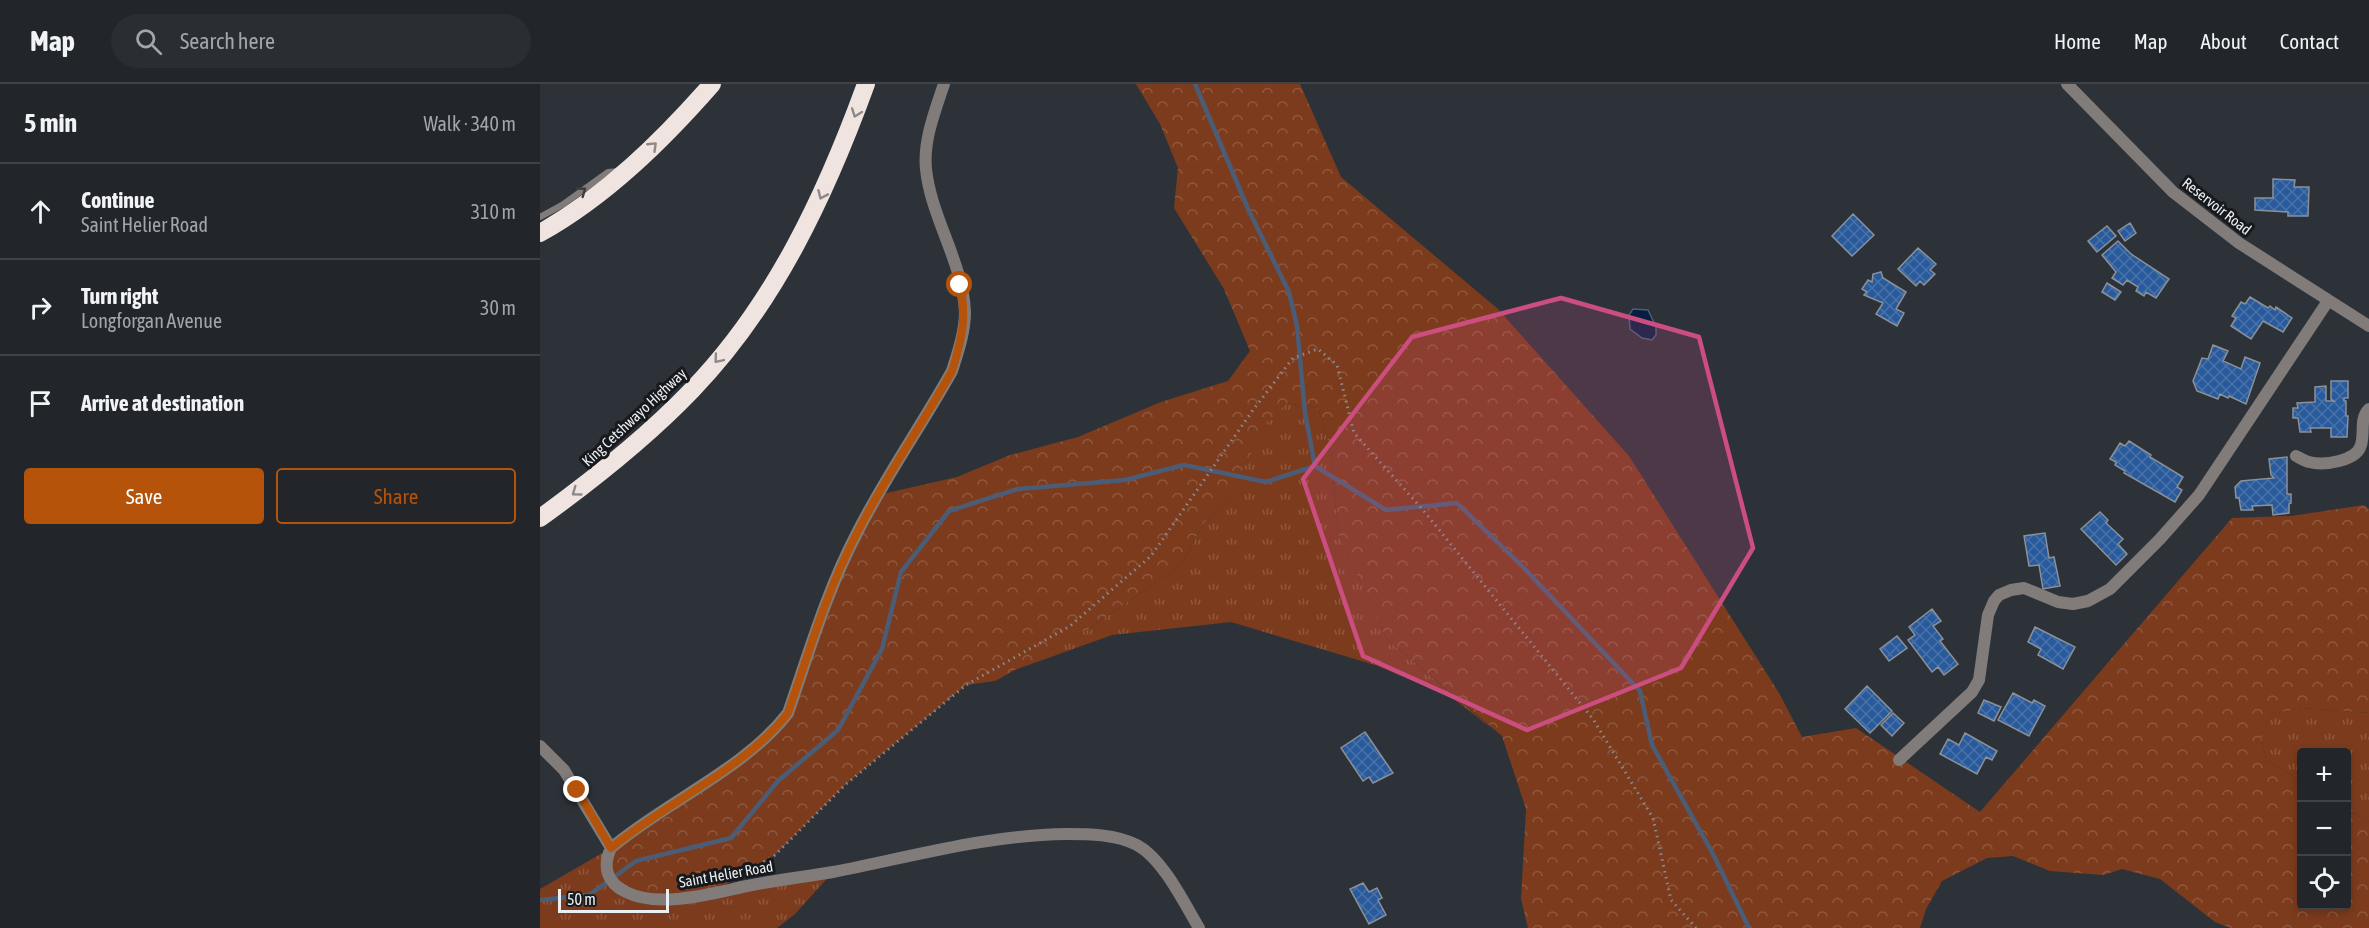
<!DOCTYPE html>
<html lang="en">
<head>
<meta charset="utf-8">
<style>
  body { margin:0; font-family:"Asap Condensed",sans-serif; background:#2a2e33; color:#f1f3f6 }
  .controls { position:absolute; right:18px; bottom:18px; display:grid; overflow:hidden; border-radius:6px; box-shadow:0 3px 9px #0003 }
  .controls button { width:54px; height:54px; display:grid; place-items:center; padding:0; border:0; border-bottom:2px solid #3f4347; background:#22262b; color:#f1f3f6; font:30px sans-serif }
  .scale { position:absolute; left:18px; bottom:15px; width:111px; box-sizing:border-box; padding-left:6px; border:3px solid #ebeff3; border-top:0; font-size:16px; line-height:21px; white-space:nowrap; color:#ebeff3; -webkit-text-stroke:4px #17191c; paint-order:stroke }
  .stop { position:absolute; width:18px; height:18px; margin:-14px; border:4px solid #b45309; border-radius:50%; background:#fff }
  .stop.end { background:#b45309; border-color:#fff; box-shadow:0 2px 6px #0008 }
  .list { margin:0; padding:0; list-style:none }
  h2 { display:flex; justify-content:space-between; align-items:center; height:78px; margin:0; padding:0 24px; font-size:26px }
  h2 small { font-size:20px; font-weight:400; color:#a2a5a9 }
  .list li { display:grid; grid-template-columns:39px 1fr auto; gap:18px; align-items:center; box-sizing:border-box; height:96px; padding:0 24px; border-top:2px solid #3f4347 }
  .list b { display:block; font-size:22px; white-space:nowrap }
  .list p { margin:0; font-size:20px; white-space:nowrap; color:#a2a5a9 }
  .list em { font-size:20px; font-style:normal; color:#a2a5a9 }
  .actions { display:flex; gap:12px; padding:18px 24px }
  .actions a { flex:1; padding:14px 0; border:2px solid #b45309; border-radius:6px; text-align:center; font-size:21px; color:#b45309 }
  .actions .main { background:#b45309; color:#fff }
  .icon { flex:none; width:33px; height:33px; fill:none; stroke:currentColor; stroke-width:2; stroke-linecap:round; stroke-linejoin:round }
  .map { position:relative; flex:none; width:1829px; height:844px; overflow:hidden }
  header { display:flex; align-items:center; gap:36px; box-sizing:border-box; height:84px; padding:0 30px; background:#22262b; border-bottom:2px solid #3f4347 }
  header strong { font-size:28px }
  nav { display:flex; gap:33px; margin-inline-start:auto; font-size:21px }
  .search { width:420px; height:54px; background:#2a2e33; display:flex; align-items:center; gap:15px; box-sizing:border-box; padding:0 21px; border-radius:33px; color:#a2a5a9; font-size:22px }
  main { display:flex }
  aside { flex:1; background:#22262b }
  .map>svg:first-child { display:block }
  .grass { fill:url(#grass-tufts) }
  .forest { fill:url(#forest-crowns) }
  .water { fill:#061f40; stroke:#4b5d76; stroke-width:1.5 }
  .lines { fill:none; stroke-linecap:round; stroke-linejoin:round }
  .stream { stroke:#4b5d76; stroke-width:4.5 }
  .building { fill:url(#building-cross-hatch); stroke:#8a9199; stroke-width:1.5 }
  .path { stroke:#888c92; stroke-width:3; stroke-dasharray:1.5 4.5; stroke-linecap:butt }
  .service { stroke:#817c7a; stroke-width:6 }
  .minor { stroke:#817c7a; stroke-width:12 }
  .motorway { stroke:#f0e4e0; stroke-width:18 }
  .oneway { stroke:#8e8988 }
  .oneway2 { stroke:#3c3c3d }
  .route { stroke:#b45309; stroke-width:8 }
  .marked { fill:#cc4e81; fill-opacity:0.2; stroke:#cc4e81; stroke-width:4.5; stroke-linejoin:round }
  .labels { text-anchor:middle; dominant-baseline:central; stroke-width:6; stroke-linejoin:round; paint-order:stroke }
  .street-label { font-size:15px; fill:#ebeff3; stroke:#17191c }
</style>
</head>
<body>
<header>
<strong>Map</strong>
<div class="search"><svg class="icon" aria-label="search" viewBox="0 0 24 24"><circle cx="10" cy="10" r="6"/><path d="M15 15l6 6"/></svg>Search here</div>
<nav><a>Home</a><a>Map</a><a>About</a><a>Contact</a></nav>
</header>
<main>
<aside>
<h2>5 min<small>Walk · 340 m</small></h2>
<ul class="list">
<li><svg class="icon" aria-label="ahead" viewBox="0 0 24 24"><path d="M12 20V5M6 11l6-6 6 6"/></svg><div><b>Continue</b><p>Saint Helier Road</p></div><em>310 m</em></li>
<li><svg class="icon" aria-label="right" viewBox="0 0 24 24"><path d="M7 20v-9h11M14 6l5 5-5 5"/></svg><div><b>Turn right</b><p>Longforgan Avenue</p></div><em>30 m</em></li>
<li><svg class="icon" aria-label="arrive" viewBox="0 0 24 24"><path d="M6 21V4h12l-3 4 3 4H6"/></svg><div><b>Arrive at destination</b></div></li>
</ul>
<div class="actions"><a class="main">Save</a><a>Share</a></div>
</aside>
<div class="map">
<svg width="1829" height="844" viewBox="0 0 1829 844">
  <defs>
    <pattern id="grass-tufts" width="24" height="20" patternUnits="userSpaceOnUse" patternTransform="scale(1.5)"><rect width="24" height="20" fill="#7c3b1d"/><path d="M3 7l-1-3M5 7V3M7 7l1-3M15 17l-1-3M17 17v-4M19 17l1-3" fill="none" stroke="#8f583e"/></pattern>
    <pattern id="forest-crowns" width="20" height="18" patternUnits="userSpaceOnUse" patternTransform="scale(1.5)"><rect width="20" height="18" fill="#7c3b1d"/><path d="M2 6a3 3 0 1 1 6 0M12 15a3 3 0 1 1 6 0" fill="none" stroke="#8f583e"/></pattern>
    <pattern id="building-cross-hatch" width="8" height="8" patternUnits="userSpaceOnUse" patternTransform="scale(1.5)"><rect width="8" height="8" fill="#295a9b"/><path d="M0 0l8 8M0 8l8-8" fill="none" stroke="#4872a9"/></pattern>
  </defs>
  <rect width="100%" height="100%" fill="#2d3239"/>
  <path class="grass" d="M747 319 778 324 791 367 798 449 846 554 955 647 910 612 835 581 691 538 572 551 472 587 550 544 641 481 664 439 689 413 727 337Z
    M1763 624 1829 629V738L1807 725 1806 668H1762L1761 697 1726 676 1721 652 1732 630Z
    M71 764 94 812 293 788 255 830 237 844H0V805Z"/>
  <path class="forest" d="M596 0H760L801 93 958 225 1089 372 1239 609 1262 653 1316 644 1440 728 1692 434 1751 432 1824 421 1829 425V629L1763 624 1732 630 1721 652 1726 676 1761 697 1762 822H1806L1807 725 1829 738V844H1691L1675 838 1620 795 1582 785 1563 791 1510 787 1473 772 1447 774 1402 797 1386 825 1380 844H988L981 815 986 725 962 652 846 554 798 449 791 367 778 324 747 319 727 338 689 413 664 439 641 481 550 544 455 597 426 601 305 701 235 771 170 810 112 815 74 800 67 773 237 643 275 549 338 411 417 393 470 371 538 353 621 318 688 297 710 267 684 205 634 124 638 84 620 40Z"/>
  <path class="water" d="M1093 225 1108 226 1116 243V251L1112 256 1102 254 1090 245 1089 231Z"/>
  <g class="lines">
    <path class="stream" d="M655 0 709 127 749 208 757 242 765 329 775 382 846 426 917 419 982 482 1100 607 1112 661 1173 770 1209 844
      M0 816 49 811 96 777 191 754 238 697 298 646 342 565 361 488 409 427 478 405 585 396 644 381 726 398 775 382"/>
  </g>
  <path class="building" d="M1733 95 1755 96 1754 103H1769L1768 132H1748V128L1715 126V114H1733Z
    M1313 130 1334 151 1312 172 1292 152Z
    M1590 139 1596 149 1585 157 1578 147Z
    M1567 142 1576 152 1557 168 1548 157Z
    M1578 157 1591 170 1629 195 1616 214 1606 208 1604 212 1596 207 1598 203 1587 196 1583 201 1572 194 1576 188 1562 171Z
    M1378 164 1396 180 1390 186 1395 190 1384 201 1380 197 1376 202 1358 185Z
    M1341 188 1343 194 1366 208 1356 225 1364 229 1357 242 1336 230 1343 219 1324 211 1327 208 1322 205 1328 196 1332 198 1333 190Z
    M1567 199 1581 208 1575 216 1562 208Z
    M1710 213 1728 224 1730 222 1735 226 1736 223 1752 234 1743 248 1723 237 1711 255 1691 242 1696 234 1692 232 1701 218 1705 220Z
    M1673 261 1688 267 1683 277 1701 285 1705 273 1720 279 1706 320 1689 312 1688 314 1680 310 1678 315 1657 307 1653 297 1662 274 1668 275Z
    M1791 297H1808V314H1804V317H1806V332H1808L1807 353H1791V344H1770L1771 348H1760L1758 334H1753V324H1758L1757 319 1775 318V303L1786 302V317H1794L1791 315Z
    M1589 357 1611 371 1610 373 1643 393 1637 403 1642 406 1635 418 1584 389 1585 387 1575 381 1576 378 1570 375 1580 359 1585 362Z
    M1747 373V410H1751V419L1749 420V429L1733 431 1732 421 1712 422 1713 426H1701L1699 414H1696L1695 403 1701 397 1734 394 1731 391 1729 375Z
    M1560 428 1568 436 1566 439 1583 455 1578 460 1587 470 1576 481 1541 445Z
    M1505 449 1509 474 1514 473 1520 502 1503 505 1499 481 1489 482 1484 452Z
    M1392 525 1401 537 1393 542 1403 555 1400 557 1418 580 1404 591 1398 583 1392 588 1368 556 1375 551 1369 543Z
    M1495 543 1535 563 1523 585 1498 571 1501 565 1488 558Z
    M1357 552 1367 564 1349 577 1340 565Z
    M1327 602 1352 627 1330 649 1305 625Z
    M1473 609 1492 619 1494 616 1505 622 1489 652 1458 636Z
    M1444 616 1461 623 1454 637 1438 629Z
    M1353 629 1364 639 1352 652 1341 641Z
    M825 648 853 689 833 699 829 693 823 697 801 664Z
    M1425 649 1457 667 1452 676 1446 673 1437 690 1400 670 1408 655 1419 661Z
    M823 799 829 808 837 804 842 814 838 816 846 831 829 840 810 805Z"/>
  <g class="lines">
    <path class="path" d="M208 787 235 771 305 701 426 601 530 542 611 472 713 326 753 274 778 265 797 281 814 349 883 426 1053 635 1113 734 1131 816 1156 844"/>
    <path class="service" d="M0 133 22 121 68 88 79 87"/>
    <path class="minor" d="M404 0C395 27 383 57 386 85 391 134 423 178 425 228 425 248 418 268 412 287 382 341 345 393 317 449 287 506 269 568 248 629 205 685 125 718 71 764 62 783 67 799 86 808 119 825 173 809 207 802 236 796 264 793 293 788 371 773 446 751 526 750 549 750 575 750 597 761 623 775 644 819 659 844
      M1527 0 1633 108 1699 159 1829 242
      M1756 372C1760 374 1765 377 1769 378 1784 382 1817 377 1821 361 1825 348 1819 335 1829 325
      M0 662 24 686 71 764
      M1359 676 1432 608 1439 596 1448 531 1454 517 1459 511 1471 506 1484 504 1518 518 1533 520 1548 517 1570 505 1620 455 1659 411 1788 217"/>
    <path class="motorway" d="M0 149C66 112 122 57 172 0
      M0 434C54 395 106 354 152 306 235 220 286 110 326 0"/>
  </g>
  <defs><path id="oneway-chevron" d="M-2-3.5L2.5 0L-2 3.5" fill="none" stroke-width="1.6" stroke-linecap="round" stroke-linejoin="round" transform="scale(1.5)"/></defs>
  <g class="oneway">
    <use href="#oneway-chevron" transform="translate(316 29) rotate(110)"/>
    <use href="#oneway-chevron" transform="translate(113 62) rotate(-44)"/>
    <use href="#oneway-chevron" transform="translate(282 111) rotate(114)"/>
    <use href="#oneway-chevron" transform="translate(178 275) rotate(130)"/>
    <use href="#oneway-chevron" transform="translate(36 408) rotate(144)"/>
  </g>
  <use class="oneway2" href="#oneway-chevron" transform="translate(42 107) rotate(-36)"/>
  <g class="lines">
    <path class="route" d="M37 706 71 764C125 719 205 685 248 629 269 568 287 506 317 449 345 393 382 341 412 287 422 255 427 234 420 201"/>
  </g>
  <path class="marked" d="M1021 214 1159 253 1213 464 1141 584 987 646 823 572 763 395 872 253Z"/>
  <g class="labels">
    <g class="street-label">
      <text transform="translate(1677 122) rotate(38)">Reservoir Road</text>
      <text transform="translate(94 333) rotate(-43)">King Cetshwayo Highway</text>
      <text transform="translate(186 790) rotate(-10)">Saint Helier Road</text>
    </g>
  </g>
</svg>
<div class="controls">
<button>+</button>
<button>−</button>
<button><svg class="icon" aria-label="locate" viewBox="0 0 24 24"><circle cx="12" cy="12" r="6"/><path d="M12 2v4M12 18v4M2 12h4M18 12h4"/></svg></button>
</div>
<div class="scale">50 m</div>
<div class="stop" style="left:420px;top:201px"></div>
<div class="stop end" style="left:37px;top:706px"></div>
</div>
</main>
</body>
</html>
